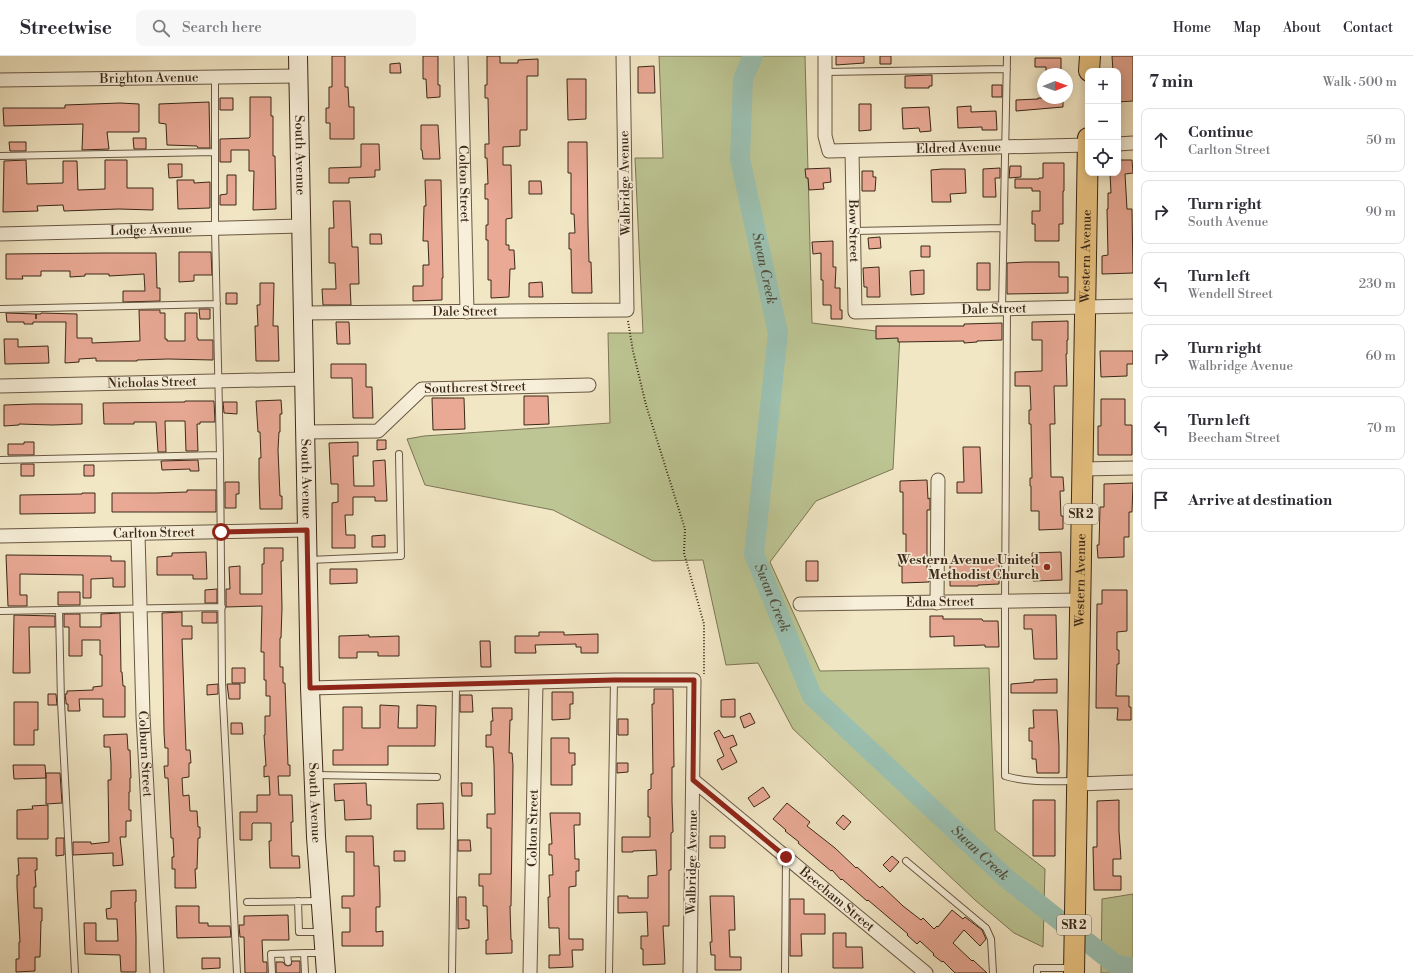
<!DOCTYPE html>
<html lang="en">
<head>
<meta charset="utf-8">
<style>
  body { margin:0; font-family:"Libre Bodoni",serif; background:#f7f7f7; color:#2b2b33 }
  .controls { position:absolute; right:12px; top:12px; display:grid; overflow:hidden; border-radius:8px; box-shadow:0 2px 10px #0003 }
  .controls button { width:36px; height:36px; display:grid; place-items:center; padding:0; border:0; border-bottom:1px solid #e1e1e2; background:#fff; color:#2b2b33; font:20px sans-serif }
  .compass { position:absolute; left:1037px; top:12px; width:36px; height:36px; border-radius:50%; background:#fff; box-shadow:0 2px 10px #0003; rotate:89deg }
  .stop { position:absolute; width:12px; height:12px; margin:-9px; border:3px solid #8f2418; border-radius:50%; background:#fff }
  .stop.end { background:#8f2418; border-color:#fff; box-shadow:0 1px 4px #0008 }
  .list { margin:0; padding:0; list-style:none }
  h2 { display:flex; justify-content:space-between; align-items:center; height:52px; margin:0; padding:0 16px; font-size:17px }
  h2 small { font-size:13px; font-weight:400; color:#7c7c81 }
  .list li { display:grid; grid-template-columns:26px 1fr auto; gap:12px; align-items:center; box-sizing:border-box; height:64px; margin:0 8px 8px; padding:0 8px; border:1px solid #e1e1e2; border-radius:8px }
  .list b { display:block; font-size:15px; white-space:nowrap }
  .list p { margin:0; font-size:13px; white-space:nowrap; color:#7c7c81 }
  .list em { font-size:13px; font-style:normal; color:#7c7c81 }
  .icon { flex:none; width:22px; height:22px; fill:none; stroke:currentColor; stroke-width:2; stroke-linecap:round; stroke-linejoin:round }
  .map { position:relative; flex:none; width:1133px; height:917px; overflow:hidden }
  header { display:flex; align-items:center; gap:24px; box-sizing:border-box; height:56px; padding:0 20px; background:#fff; border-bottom:1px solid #e1e1e2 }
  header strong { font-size:19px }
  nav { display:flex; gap:22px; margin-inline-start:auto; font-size:14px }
  .search { width:280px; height:36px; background:#f7f7f7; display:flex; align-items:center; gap:10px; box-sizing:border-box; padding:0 14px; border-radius:8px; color:#7c7c81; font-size:15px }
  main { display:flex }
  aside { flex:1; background:#fff }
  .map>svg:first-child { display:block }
  .green { fill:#bcc593; stroke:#7c7656 }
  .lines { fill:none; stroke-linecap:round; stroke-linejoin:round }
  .river { stroke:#9bc0b1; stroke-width:20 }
  .building { fill:#e9a995; stroke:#3b2818 }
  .lane-casing { stroke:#695843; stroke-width:8 }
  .street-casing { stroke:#695843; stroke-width:15 }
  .secondary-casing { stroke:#3b2818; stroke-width:20 }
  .primary-casing { stroke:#3b2818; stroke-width:22 }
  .path { stroke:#3b2818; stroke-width:2; stroke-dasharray:1 2; stroke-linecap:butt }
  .lane { stroke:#f7efd9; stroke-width:6 }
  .street { stroke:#f7efd9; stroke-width:13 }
  .secondary { stroke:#f7efd9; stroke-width:18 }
  .primary { stroke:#e9c482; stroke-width:20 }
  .route { stroke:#8f2418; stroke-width:5 }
  .poi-dot { fill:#8f2418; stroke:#f7efd9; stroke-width:1.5 }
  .labels { text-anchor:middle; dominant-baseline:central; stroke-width:3.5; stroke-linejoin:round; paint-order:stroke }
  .shield { fill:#f7efd9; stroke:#736452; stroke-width:1 }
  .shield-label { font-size:12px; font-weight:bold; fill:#3b2818 }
  .street-label { font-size:13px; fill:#3b2818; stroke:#f7efd9 }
  .poi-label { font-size:13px; font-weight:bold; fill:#3b2818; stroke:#f7efd9; text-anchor:end }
  .water-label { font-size:14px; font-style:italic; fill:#534e3e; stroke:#f7efd9 }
</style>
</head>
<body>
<header>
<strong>Streetwise</strong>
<div class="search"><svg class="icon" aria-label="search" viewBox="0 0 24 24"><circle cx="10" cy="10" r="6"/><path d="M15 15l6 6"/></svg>Search here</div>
<nav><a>Home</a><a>Map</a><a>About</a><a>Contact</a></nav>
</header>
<main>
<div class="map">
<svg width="1133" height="917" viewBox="0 0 1133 917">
  <rect width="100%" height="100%" fill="#f2e7c5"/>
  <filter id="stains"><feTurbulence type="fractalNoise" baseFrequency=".005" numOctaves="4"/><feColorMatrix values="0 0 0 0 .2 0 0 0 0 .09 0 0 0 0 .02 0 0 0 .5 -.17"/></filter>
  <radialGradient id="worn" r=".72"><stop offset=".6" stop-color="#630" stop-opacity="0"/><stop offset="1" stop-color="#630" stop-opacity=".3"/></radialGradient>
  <path class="green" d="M659 0H805L812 267 900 278 893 413 816 445 770 506 820 615 989 612 995 774 1045 813 1043 891 1014 877 975 844 793 673 758 607 726 609 703 504 653 505 553 454 425 429 407 383 424 380 610 367 608 277H643L635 102H663Z
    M1133 838V917H1101L1102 843Z"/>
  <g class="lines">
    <path class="river" id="s1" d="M753 0 743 23 740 103 778 277 754 498 812 640 1006 822 1115 908 1133 912"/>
  </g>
  <path class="building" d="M332 0H345V31H348L349 51H354V83H330V67H326V52H329V31H332Z
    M423 0H438V29H440V41L427 42 426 23H423Z
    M487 0H500V7H518V4L538 3V20H527V74H520V90L503 91V109H511L512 162 506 163V189H509V194H514L515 213H510L509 241 491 242V224H488V184H486V169H488V143H485V128H488L487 102H485V88H489L488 42H485V29H487Z
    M836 0H864V7L836 9Z
    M880 0H891V8H880Z
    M1112 0H1133V45L1118 46V15H1113Z
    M1035 2H1061V16H1046V11H1035Z
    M400 7 401 17H390V8Z
    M654 10 655 37H638V11Z
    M932 19V30H929V32H905V20Z
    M567 23H586V63L568 64Z
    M992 29H1002V41H992Z
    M250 41H271V60H273V100H275L276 153 253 154 254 115H249V94H231V106H220V83L249 82 250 81Z
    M220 42H233V54H220Z
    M1038 42H1063V51L1016 55V44L1038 43Z
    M209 46 210 92H198L197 90 167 89 166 68 159 67V48Z
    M120 47 139 48V76H107L109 93 82 94 83 68 4 70 3 52H65V49Z
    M859 48H871V74L859 75Z
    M971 50V56L996 55 997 74H982V71L958 72 957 51Z
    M929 51 931 75 920 76 919 72 903 73 902 52Z
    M421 69H438L440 103H423L422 94H421Z
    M133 82H146V93H134Z
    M9 86H26V95H10Z
    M568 86H587L588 169 589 206H591L592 237H572L571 193H569V177H575L574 158H571V117H568Z
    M361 88H379L380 114H375V121L349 122V127H329V112L361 111Z
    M26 104 27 128 63 127V105H77L78 134 105 133V104H127V132H153V154L119 153 64 155 63 149 37 150 38 155 3 156 4 105Z
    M1118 104H1132L1133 117 1125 118 1127 153H1132L1133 217 1102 218V200L1108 199 1107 153H1108V137H1111L1110 117H1118Z
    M1043 107H1064V135H1063V168H1059V185H1035V168H1032V155H1040V135H1032V132H1015V123H1039V122H1043Z
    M168 108H182V121L169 122Z
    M1010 110H1021V121L1009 122Z
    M830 112 831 126 823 127 824 133 809 134 808 122H806L805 113Z
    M1000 112V122H995L996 141H983V113Z
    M942 113H965L966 137 950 138 951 146H932L931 114Z
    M862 115H873V121H876L875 135H862Z
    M227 119H236V149H220V139L227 138Z
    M177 124H194V127L210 126V152L178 153Z
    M425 124H441L443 222H442V244L413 245V230H423V209H429L428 185H423L424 150H426Z
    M529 125H541L542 138H529Z
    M333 145H350L352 191H358L359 228H350L351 249H323L322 233H336L335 207H329V172H334Z
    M370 178H381L382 188H370Z
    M880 181 881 192 869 193 868 182Z
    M833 185V211H836L835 232H840V254H842V263H831V249H823V224H821V197L813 198 812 186Z
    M921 190H930V201H921Z
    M179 196H211L212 219H194V225L179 226Z
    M104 197H156L157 232H160V245L123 246V235H145L144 218 109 220V218H85V220L70 221V215H41V220H22L23 223H6V198Z
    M1026 206H1059V221H1068V237L1007 238V207Z
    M977 207H990V234H977Z
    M879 211 880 241H867V231H864L863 212Z
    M924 214V238L911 239 910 215Z
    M542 226 543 241H529V227Z
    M260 227H274L273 270H278L279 305H256L255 270H258L257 249H260Z
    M226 237H237V248H226Z
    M199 253H210V263H200Z
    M139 254H160V257H165V283H167V285H185V257H197V282H198V284H213V304L168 303 137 304V305H96V302L79 303V306L65 307 66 266H33V268H24V266H7L6 257 36 258V263V258H41V257L77 258V282H92V287L140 285Z
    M1068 265V284H1067V298H1066L1067 330H1054L1055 368H1050L1051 421H1063L1064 435H1060L1061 460H1063V473L1039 474V455H1031V430H1030V422H1032L1031 368H1029V354H1031L1030 330H1015V316L1042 315V284H1032V266Z
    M336 266H349L350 288H337Z
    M1002 267V284L977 285V286L964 287V285L898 286V282L876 283V270H964V268Z
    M4 283H18V291L48 290 49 307 5 308Z
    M1100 295H1133V308H1127V320L1101 321Z
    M331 308H366V331H372L373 362H353L352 322H331Z
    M524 340H548L549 368 524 369Z
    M432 342H464L465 373 433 374Z
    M1101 343H1125V369H1132V399H1098V370H1101Z
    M281 344 282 358H280V376H279L278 394 280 440H282V453H260L259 421V402H261L260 376H258L256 345Z
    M185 345H214L215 366H200V368H197L198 395H186L185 365H165L166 396H158L156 366H134V368H104L103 347 185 346Z
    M223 346H237V358L224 357Z
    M34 348H82V368L52 369 19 368V369L4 370V349Z
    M377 384H386V393L377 394Z
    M24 386H34V399H8V388H24Z
    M358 386V400H353L354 430H374L373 405 385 404 387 445H375V441H353V459H345L346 479H355V492H332V447L338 446V428H331L329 387Z
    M963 391H980L982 437H957V426H964Z
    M198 404 199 415H190V413L162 414 161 405Z
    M21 408H34V420H21Z
    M84 409H94V420H84Z
    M927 424 928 443 930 442V454H927V514H929V526L902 527V510H899V499L906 498V478H903V436H900V425Z
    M225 426H239V438H236V452H225Z
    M1133 427 1132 456H1129V481H1124V501L1098 502 1097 489H1099L1100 451H1104V428Z
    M187 434H216V456H112V437H156L187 436Z
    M82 437H95V457L20 458V439L82 438Z
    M385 479V491H372V480Z
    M264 492H283V505H281L282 552 281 582H280V611H283V627H285L288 709H290V720H278L279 739H292L293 766H291L292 800H299L300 812H270L269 785H271V767H253L252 768V784H240V756H257V739H270L269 720 264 721V710H266L264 679H265V660H270V640H266V624H264V596H261L262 550 226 551V533H230L229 511 240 510V538H262V508H264Z
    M206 496 207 523H193V519H157V501L172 500V497Z
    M1061 496 1062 524 1033 525 1032 497Z
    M6 499 111 500V505H125V531H113V522L91 523V542H83V519L20 518V539H27V550H8Z
    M966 502 999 503V528L978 529V530H950V506H966Z
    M806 505H818V525H806Z
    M330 513H357V527L330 528Z
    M217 533V547H205V534Z
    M1102 534H1127V575L1117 576V594H1119V608H1117L1116 640H1129V651H1131V664H1117L1118 652H1096L1097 548H1102Z
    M58 536H80V549H58Z
    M182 556V570H192V583H182L186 694H190L191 707H189V721L182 722 183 740 189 739 190 755H197L198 771H200V782H198L197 813H195L196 832H175V813H172V801H174L173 782H171L168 722H165L164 710H168V692H165L164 677 162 557Z
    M202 556H217V567H202Z
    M120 557 121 616H122L123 630H125V661H103V643H79L80 655H68V648H66V646L65 638H67V635L93 634V631L102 630V599H100V584H82V600H69V571H64V558H80V571H101V558Z
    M14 559 55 560V571H29L30 617H13Z
    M1024 559H1056L1057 603H1034L1032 573H1024Z
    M930 560H943V563H982L983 565H998L999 591H985V589L954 590V580L930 581Z
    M539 576H564V579L598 578V597H581V591H576V588L535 589 536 597H515V580H539Z
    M369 579V581L399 580V600H378V596H357V602H339V580Z
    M480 585H490L491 611H481Z
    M232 612H245V627H232Z
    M1057 623V637H1011V628L1034 626V624Z
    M218 628V638L207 639V629Z
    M227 628H240V643H229Z
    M654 633H673L674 711H672V745L673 776 671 777V814H669V870H663L665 908 643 909V893H641V880H648L647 856 618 857V840H628V842H648V820L657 819 656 794 633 795V796H622V781H650V761H648V734L651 733V718H653L652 648H654Z
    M552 636H573V648H570V663L552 664Z
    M48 638H56L57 649H48Z
    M460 639H472L473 656H460Z
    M735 643V661H721V644Z
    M14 646H38V674H34V689H14Z
    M380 649 399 650 398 672H417V649L436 650 435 690H388V709H333V694H343V651H362V672H380Z
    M492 652H512V664H510L509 697H512L513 709 511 850H510L511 884H512V897L486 898V884H488L487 850H483V830H479V818H491V772H487V758H495L494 709 493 691H486V679H491V665H493Z
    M1033 654H1057L1059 690V717H1037L1036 703H1032V685H1029V672H1034Z
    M750 657 755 667 744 672 740 661Z
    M618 663H628V679H618Z
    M231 667H242L243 678H231Z
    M719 674 724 682 733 679 737 689 730 692 737 706 722 714 717 704 724 700 714 677Z
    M127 678 128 694H130L131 722H130V736H129V754H131V765H126V781H120L123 809 113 810V797L73 799V786H91V788L109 786 108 724H111V707L110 691H104V679Z
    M551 682H569V697H575V709H572V729H551Z
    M617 707H628V716L617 717Z
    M13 709H45L46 722 14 723Z
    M46 717H60L62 747 46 748Z
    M366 727 367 749H371V763L345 764 344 744 335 745 334 728Z
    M461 727H472V740H462Z
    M763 731 770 741 754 751 748 742Z
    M1033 744H1055V800H1033Z
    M1119 744V775L1121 803H1113V820H1121V834H1094L1093 791H1097V745Z
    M443 747 444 773H417V748Z
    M787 747 810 766 807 770 835 792 856 812 857 811 880 832 882 830 903 850 921 864 923 862 934 873 937 870 938 871 952 854 963 863 965 861 982 874 986 883 980 890 964 874 953 887 972 905 973 904 987 917H955L943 905 942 906 933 899 934 898 920 885 917 888 907 879 908 878 868 844 867 845 842 823 841 824 832 814 831 815 798 787 799 786 785 775 786 774 773 763Z
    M48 749V783H17V754L33 753 32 750Z
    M550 757H580V769H574L575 803H579V815H576V830L569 831V883H583V894H572L573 911 549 912V899H560L559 872H549L548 841H550L549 819H553L552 799H549V788H552Z
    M843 759 851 766 844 774 836 767Z
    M346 780H373L374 810H379L380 839V851H376V876L383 875V890H342V876H350V852H342V840H354V796H346Z
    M710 780H725V792H710Z
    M56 782H64V799L56 800Z
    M458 784H470L471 795H458Z
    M394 795H405V805H394Z
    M892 800 899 806 890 816 883 809Z
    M18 802H37V814H35L36 831H34V852H42V865H41L40 901H35V915L16 916V903H19V886H20L17 831V819H19Z
    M136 834V846H135L136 881V916H121L120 899 85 898 84 867H96V885H118L117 863H107L106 853 111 852V835Z
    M710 840H734L735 874H729L730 901H741V914H715V899H711L710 886H712Z
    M458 841H466V864H469V872L458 873Z
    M790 843H804V858H825V878H801L802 900H790Z
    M176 850H199V867H208V870H230L231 881 177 882Z
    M288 859 289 884H262L263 906H267V917H245L244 881H240L239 869H244V860Z
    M833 877H846V891H862L863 912H833Z
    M202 902H220V912L202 913Z
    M292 905H300V917H276V906H283L285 909 288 910 291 909Z"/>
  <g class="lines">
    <defs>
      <path id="lane" d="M825 16 1007 13
        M215 21V173L220 399 222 626 237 917
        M0 100 215 96
        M854 175 1003 172
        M0 253 217 248
        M1002 253 1007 0
        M1007 253 1005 545V720C1029 727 1050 725 1075 725
        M0 404 220 399
        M309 504 401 500 399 398
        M59 554 61 646 75 917
        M0 555 222 551
        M315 719 437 721
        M906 805 986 872 991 883 993 917
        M298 845 299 876H321
        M247 846 319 845
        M304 897H323
        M287 898 288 906
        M272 917 271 898 304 897 305 917
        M452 917 456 629
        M609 917 614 624
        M785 917 786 803
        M1037 917V912H1072"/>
      <g id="street">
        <path id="s2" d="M461 0 467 256"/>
        <path id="s3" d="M825 0V80L829 95 1088 89"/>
        <path id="s4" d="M0 24 299 20"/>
        <path d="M1118 88 1133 87"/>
        <path id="s5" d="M852 95 855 256 1133 250"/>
        <path id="s6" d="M0 178 301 170"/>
        <path id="s7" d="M303 257 627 254 623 0"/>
        <path id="s8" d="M0 330 304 323"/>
        <path id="s9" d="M306 376 378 375 422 333 589 329"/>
        <path d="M1082 413 1133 412"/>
        <path id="s10" d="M138 478 143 660 157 917"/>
        <path id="s11" d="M0 480 307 474"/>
        <path d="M937 547 938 424"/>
        <path id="s12" d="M800 548 1080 544"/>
        <path d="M310 632 614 624H694L690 917"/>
        <path id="s13" d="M693 724 926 917"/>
        <path d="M1077 728 1133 726"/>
        <path id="s14" d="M530 917 536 627"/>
      </g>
      <g id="secondary">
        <path id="s15" d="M298 0 310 632 316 781 326 917"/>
      </g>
      <g id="primary">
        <path d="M1089 15 1090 0"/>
        <path id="s16" d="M1074 917 1088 82"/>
      </g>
    </defs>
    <use href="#lane" class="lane-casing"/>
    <use href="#street" class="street-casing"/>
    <use href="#secondary" class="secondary-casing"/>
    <use href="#primary" class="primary-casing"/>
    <path class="path" d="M628 265 633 295 646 349 685 473 684 497 704 568V618"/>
    <use href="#lane" class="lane"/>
    <use href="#street" class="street"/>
    <use href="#secondary" class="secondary"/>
    <use href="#primary" class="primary"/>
  </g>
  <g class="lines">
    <path class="route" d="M221 476 307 474 310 632 614 624H694L693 724 786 801"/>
  </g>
  <circle class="poi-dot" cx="1047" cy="511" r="4"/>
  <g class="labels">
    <g class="shield">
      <rect x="1064" y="448" width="34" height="20" rx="3"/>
      <rect x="1057" y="859" width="34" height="20" rx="3"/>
    </g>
    <g class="shield-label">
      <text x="1081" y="458">SR 2</text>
      <text x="1074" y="869">SR 2</text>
    </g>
    <g class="street-label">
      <text stroke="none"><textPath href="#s4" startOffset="149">Brighton Avenue</textPath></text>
      <text stroke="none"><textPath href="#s3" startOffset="225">Eldred Avenue</textPath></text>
      <text stroke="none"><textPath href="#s15" startOffset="99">South Avenue</textPath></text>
      <text transform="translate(625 127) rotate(-91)">Walbridge Avenue</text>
      <text stroke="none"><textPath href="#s2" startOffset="128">Colton Street</textPath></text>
      <text stroke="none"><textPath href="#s6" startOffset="151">Lodge Avenue</textPath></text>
      <text stroke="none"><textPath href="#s5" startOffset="80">Bow Street</textPath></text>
      <text stroke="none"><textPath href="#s16" startOffset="717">Western Avenue</textPath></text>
      <text stroke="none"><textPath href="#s5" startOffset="300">Dale Street</textPath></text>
      <text stroke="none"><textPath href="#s7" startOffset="162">Dale Street</textPath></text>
      <text stroke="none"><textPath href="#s8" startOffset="152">Nicholas Street</textPath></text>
      <text stroke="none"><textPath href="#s9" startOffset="186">Southcrest Street</textPath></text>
      <text stroke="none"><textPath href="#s15" startOffset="423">South Avenue</textPath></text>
      <text stroke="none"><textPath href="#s11" startOffset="154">Carlton Street</textPath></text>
      <text stroke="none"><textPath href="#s16" startOffset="393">Western Avenue</textPath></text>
      <text stroke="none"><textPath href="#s12" startOffset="140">Edna Street</textPath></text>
      <text stroke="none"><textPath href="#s10" startOffset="220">Colburn Street</textPath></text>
      <text stroke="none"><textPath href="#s15" startOffset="747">South Avenue</textPath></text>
      <text stroke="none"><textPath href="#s14" startOffset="145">Colton Street</textPath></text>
      <text transform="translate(692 806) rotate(-89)">Walbridge Avenue</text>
      <text stroke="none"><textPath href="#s13" startOffset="187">Beecham Street</textPath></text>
    </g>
    <g class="poi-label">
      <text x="1039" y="504">Western Avenue United<tspan x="1039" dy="15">Methodist Church</tspan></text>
    </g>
    <g class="water-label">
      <text stroke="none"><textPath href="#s1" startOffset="217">Swan Creek</textPath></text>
      <text stroke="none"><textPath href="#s1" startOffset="553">Swan Creek</textPath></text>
      <text stroke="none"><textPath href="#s1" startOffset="889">Swan Creek</textPath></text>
    </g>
  </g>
  <rect width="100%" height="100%" filter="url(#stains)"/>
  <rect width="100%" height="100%" fill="url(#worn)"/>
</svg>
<div class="controls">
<button>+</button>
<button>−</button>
<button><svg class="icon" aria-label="locate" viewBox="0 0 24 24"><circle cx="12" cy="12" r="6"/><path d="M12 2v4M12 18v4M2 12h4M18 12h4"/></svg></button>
</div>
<svg class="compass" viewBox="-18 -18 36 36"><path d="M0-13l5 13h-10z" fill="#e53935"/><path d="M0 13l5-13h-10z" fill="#7c7c81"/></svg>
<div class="stop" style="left:221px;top:476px"></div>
<div class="stop end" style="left:786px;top:801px"></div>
</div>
<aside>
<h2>7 min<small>Walk · 500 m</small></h2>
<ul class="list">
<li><svg class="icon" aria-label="ahead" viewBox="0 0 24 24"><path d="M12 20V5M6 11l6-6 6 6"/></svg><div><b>Continue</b><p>Carlton Street</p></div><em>50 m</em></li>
<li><svg class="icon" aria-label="right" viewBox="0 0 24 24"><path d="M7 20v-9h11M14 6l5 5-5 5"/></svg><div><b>Turn right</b><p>South Avenue</p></div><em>90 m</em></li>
<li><svg class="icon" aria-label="left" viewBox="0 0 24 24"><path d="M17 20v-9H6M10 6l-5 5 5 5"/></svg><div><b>Turn left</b><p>Wendell Street</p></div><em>230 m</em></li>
<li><svg class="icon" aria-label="right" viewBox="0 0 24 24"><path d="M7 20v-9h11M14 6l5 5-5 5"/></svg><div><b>Turn right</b><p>Walbridge Avenue</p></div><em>60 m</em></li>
<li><svg class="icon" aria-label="left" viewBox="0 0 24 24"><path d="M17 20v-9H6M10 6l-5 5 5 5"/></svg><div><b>Turn left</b><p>Beecham Street</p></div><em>70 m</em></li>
<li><svg class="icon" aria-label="arrive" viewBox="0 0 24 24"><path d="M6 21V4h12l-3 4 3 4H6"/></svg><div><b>Arrive at destination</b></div></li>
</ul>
</aside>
</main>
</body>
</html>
